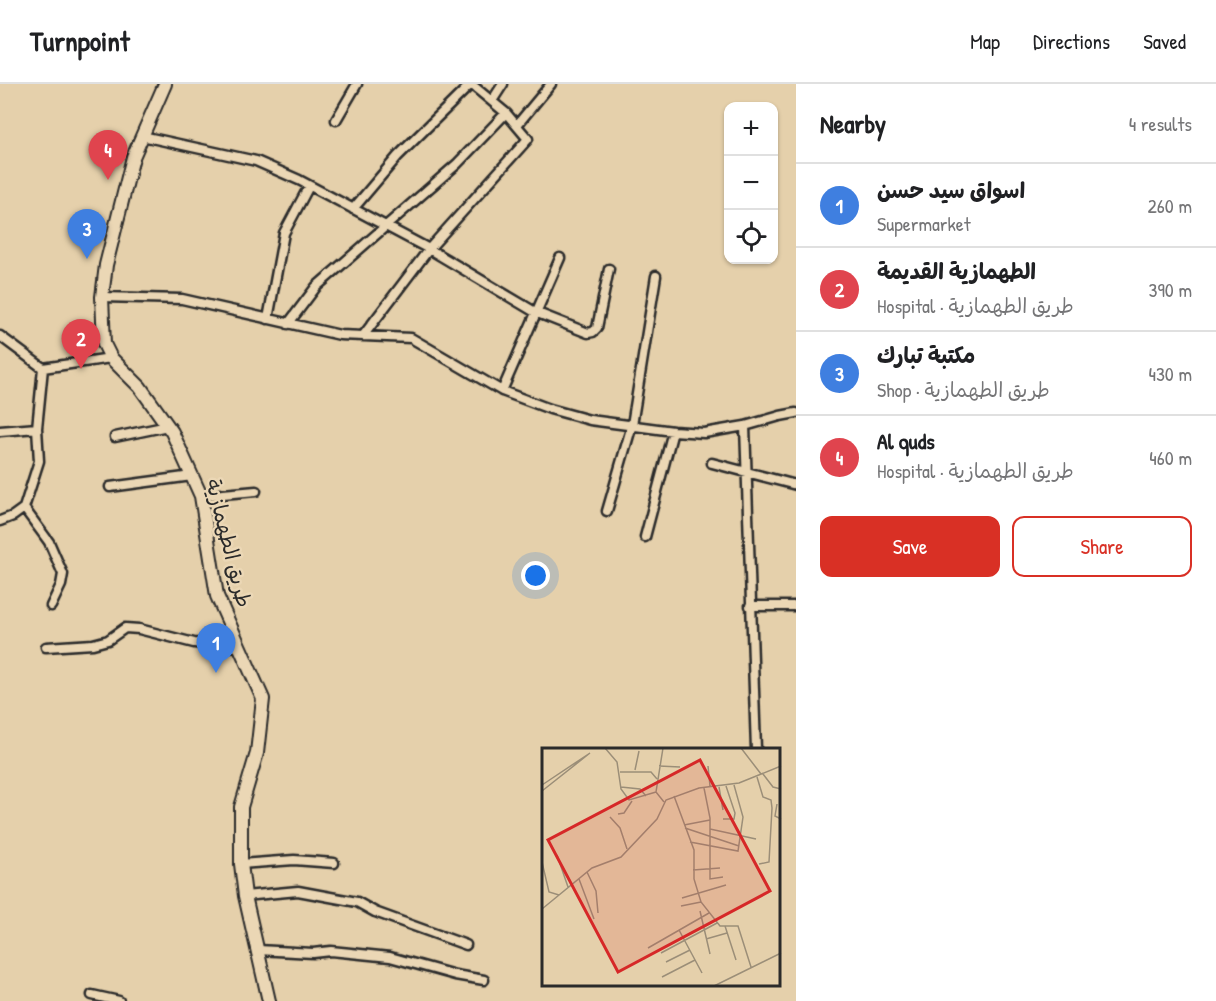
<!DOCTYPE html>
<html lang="en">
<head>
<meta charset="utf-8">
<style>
  body { margin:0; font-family:"Patrick Hand","Playpen Sans Arabic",sans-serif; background:#f6f6f6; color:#202124 }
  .controls { position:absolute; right:18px; top:18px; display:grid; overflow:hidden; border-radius:12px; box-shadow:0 2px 4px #0004 }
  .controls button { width:54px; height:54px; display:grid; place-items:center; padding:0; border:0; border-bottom:2px solid #e0e0e0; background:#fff; color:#202124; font:30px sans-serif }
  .you { position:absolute; left:536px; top:492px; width:21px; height:21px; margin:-15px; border:4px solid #fff; border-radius:50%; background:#1a73e8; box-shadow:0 0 0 9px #1a73e833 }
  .badge { display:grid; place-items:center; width:39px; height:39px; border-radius:50%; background:#d93025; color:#fff; font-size:20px; font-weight:700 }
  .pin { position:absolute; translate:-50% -50px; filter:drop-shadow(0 2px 3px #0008) }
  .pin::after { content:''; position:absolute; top:32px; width:21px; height:18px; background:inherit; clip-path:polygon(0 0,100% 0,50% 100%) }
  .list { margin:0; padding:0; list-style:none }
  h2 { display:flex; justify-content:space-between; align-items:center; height:78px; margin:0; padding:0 24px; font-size:26px }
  h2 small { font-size:20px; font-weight:400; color:#757577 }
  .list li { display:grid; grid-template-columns:39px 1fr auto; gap:18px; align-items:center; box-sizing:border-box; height:84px; padding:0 24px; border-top:2px solid #e0e0e0 }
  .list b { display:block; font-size:22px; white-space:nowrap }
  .list p { margin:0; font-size:20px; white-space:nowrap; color:#757577 }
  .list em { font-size:20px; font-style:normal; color:#757577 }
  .actions { display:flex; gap:12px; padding:18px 24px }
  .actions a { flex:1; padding:14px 0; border:2px solid #d93025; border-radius:12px; text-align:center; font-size:21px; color:#d93025 }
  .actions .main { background:#d93025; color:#fff }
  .icon { flex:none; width:33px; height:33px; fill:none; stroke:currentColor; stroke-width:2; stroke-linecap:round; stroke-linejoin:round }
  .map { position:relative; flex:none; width:796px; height:917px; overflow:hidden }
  header { display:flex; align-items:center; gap:36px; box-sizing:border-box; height:84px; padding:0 30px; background:#fff; border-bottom:2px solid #e0e0e0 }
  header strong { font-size:28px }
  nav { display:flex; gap:33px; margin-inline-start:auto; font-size:21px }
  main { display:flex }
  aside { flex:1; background:#fff }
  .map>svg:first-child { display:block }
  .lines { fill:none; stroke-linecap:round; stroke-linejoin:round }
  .minor-casing { stroke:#2b2b2b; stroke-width:13 }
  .secondary-casing { stroke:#2b2b2b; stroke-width:16 }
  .minor { stroke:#ebd7b5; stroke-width:8 }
  .secondary { stroke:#ebd7b5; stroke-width:12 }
  .labels { text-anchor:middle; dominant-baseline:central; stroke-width:5; stroke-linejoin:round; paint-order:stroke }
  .street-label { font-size:21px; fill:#2b2b2b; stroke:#ebd7b5 }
  .inset-road { fill:none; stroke:#9b8e78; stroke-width:1.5 }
  .view { fill:#d62828; fill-opacity:0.15; stroke:#d62828; stroke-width:3 }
  .inset-edge { fill:none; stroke:#2b2b2b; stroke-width:3 }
</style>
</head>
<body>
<header>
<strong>Turnpoint</strong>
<nav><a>Map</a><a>Directions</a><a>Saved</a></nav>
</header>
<main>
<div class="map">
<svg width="796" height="917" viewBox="0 0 796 917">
  <rect width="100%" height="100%" fill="#e5d0ab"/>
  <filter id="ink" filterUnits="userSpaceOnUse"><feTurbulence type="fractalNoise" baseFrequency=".0167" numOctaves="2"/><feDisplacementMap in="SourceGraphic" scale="12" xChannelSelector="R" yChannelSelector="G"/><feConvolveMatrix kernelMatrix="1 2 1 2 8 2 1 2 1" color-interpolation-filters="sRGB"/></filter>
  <g filter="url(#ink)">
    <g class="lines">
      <defs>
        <path id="minor" d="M492 17 503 0
          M336 36 357 0
          M517 41 551 0
          M142 52 256 77 299 96 429 165 535 228 588 249 593 248 597 244 609 185
          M353 125 398 72 471 0
          M102 213 182 215 340 251 411 254 502 307 550 325 590 336 673 347 704 349 745 342 780 332 796 329
          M268 235 284 149 309 102
          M288 240 316 203 457 80 506 29
          M0 252 43 284 111 274
          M363 252 429 165 528 55 506 29 471 0
          M502 307 560 174
          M745 342 756 665
          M0 347 37 344
          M115 353 168 342
          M712 379 796 401
          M110 403 192 392
          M201 412 256 407
          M24 424 49 458 63 490 61 501 51 522
          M607 427 632 341 656 192
          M0 437 13 432 24 424 39 377 37 344 43 284
          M645 453 673 347
          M750 522H796
          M46 563 93 560 108 556 125 544 139 545 194 559 239 563
          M241 780 294 776 334 779
          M245 812 298 807 357 818 375 828 466 861
          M258 866 313 869 331 867 390 873 455 891 484 896
          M92 911 119 917"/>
        <path id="secondary" d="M165 0 133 73 106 181 102 213 104 260 111 274 140 303 172 348 201 412 217 512 263 615 257 669 241 723V780L245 812 269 917"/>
      </defs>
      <use href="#minor" class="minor-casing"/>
      <use href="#secondary" class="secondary-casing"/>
      <use href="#minor" class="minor"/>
      <use href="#secondary" class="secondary"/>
    </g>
  </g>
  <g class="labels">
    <g class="street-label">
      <text transform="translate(229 459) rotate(76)">طريق الطهمازية</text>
    </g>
  </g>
  <g transform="translate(542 664)">
    <rect width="238" height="238" fill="#e5d0ab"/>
    <path class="inset-road" d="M63 0 75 14 79 41 87 52 114 44M121 0 114 44 122 54M199 0 219 26M117 18 138 19M166 18 168 38M93 22 97 3M78 24H109L115 31M221 26 231 39 239 41M215 29 221 49 229 52 230 60 227 114 217 116M0 37 48 5 0 43M79 39 98 41 104 48M177 39 181 62M162 40 168 70V131L181 129M132 48 152 102V131L159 154 178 178H196L209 219M235 56 233 68 239 71M76 66 82 65 90 53M68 69 78 80 85 101M181 71H192L193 65 184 38M142 77 168 72M143 80 197 98M168 81 214 91M148 94 196 103 201 69 192 37M15 107 26 139M0 114 7 144 17 147M151 122 178 120M45 124 54 143 56 165M37 131 52 171M140 150 184 137M139 158 159 154M0 161 50 120 79 109 115 71 124 52 157 40 197 35 239 18M158 163 168 206M183 178 194 212M137 182 160 225M164 191 185 185M106 200 167 165M119 205 175 175M124 214 148 202M120 229 153 212M172 238 239 205"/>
    <path class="view" d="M158 12 228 143 76 224 6 92Z"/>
    <rect width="238" height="238" class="inset-edge"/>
  </g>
</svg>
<div class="controls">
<button>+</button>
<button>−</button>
<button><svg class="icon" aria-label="locate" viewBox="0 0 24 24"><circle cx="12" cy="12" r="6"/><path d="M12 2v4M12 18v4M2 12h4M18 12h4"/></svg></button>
</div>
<div class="you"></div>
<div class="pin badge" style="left:216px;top:589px;background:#3f7fe0">1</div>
<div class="pin badge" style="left:81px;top:285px;background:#e0444e">2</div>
<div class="pin badge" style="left:87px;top:175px;background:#3f7fe0">3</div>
<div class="pin badge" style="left:108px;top:96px;background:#e0444e">4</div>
</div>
<aside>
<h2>Nearby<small>4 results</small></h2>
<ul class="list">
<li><span class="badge" style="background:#3f7fe0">1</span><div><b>اسواق سيد حسن</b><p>Supermarket</p></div><em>260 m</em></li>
<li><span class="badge" style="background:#e0444e">2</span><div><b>الطهمازية القديمة</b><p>Hospital · طريق الطهمازية</p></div><em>390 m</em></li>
<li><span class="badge" style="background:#3f7fe0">3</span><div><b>مكتبة تبارك</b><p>Shop · طريق الطهمازية</p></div><em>430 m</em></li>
<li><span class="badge" style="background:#e0444e">4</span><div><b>Al quds</b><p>Hospital · طريق الطهمازية</p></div><em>460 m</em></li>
</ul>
<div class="actions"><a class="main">Save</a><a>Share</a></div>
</aside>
</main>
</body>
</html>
